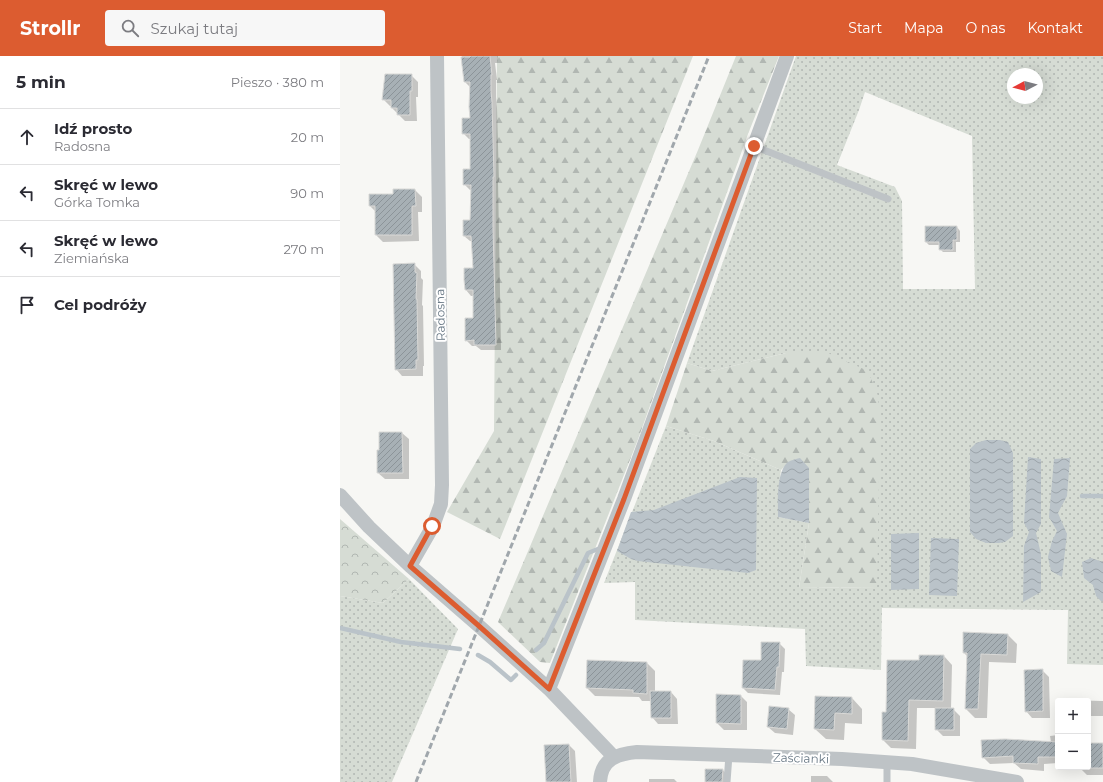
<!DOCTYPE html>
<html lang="pl">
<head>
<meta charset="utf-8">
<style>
  body { margin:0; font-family:Montserrat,sans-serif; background:#f7f7f7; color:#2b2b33 }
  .controls { position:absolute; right:12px; bottom:12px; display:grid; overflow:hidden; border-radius:4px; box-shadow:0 4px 16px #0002 }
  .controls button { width:36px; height:36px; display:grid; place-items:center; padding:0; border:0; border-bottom:1px solid #e1e1e2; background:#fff; color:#2b2b33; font:20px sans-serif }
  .compass { position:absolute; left:667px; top:12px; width:36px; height:36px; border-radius:50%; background:#fff; box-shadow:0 4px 16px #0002; rotate:263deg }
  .stop { position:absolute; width:12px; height:12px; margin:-9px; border:3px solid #dc5c30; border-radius:50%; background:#fff }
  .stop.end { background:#dc5c30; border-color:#fff; box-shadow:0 1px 4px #0008 }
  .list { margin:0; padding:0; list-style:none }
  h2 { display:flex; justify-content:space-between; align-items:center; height:52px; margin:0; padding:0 16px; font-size:17px }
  h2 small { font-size:13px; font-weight:400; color:#7c7c81 }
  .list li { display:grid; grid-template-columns:26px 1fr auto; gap:12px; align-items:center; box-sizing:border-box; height:56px; padding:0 16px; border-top:1px solid #e1e1e2 }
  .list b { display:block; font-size:15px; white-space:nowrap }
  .list p { margin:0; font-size:13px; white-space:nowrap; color:#7c7c81 }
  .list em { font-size:13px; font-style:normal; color:#7c7c81 }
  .icon { flex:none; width:22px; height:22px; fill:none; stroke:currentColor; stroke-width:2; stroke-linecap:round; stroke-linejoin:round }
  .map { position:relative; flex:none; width:763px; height:726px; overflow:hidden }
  header { display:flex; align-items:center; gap:24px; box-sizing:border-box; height:56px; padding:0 20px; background:#dc5c30; color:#fff }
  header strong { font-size:19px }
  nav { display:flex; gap:22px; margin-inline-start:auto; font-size:14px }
  .search { width:280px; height:36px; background:#f7f7f7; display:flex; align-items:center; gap:10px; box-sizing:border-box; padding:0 14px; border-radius:4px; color:#7c7c81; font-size:15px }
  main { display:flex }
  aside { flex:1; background:#fff }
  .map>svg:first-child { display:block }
  .grass { fill:url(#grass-dots); fill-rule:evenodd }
  .forest { fill:url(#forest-firs) }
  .park { fill:url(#park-crowns) }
  .water { fill:url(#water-waves) }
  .shadow { fill:#0003 }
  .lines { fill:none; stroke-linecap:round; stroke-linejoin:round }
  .stream { stroke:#bac3c9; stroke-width:4.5 }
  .building { fill:url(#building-hatch); stroke:#d9d9d7 }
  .service { stroke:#bec3c6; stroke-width:7 }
  .minor { stroke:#bec3c6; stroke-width:14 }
  .rail { stroke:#a0a7ac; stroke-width:3; stroke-dasharray:6 3; stroke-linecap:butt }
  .route { stroke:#dc5c30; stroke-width:5 }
  .labels { text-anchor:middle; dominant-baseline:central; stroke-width:4; stroke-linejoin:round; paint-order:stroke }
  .street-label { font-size:12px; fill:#677784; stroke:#fff }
</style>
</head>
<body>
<header>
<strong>Strollr</strong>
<div class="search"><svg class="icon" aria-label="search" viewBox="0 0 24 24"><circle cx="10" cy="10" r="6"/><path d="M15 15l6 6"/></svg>Szukaj tutaj</div>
<nav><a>Start</a><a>Mapa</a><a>O nas</a><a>Kontakt</a></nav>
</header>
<main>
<aside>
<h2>5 min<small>Pieszo · 380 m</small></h2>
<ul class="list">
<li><svg class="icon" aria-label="ahead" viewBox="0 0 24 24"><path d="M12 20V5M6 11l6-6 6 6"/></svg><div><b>Idź prosto</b><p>Radosna</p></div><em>20 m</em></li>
<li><svg class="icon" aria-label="left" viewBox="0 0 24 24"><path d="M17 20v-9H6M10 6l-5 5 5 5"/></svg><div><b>Skręć w lewo</b><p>Górka Tomka</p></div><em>90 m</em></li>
<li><svg class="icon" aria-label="left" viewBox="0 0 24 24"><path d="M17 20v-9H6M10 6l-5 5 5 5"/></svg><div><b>Skręć w lewo</b><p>Ziemiańska</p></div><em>270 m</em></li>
<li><svg class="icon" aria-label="arrive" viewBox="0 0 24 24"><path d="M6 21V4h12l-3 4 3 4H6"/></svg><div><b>Cel podróży</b></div></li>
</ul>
</aside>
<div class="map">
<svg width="763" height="726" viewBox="0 0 763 726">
  <defs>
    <pattern id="grass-dots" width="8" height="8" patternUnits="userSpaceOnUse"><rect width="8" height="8" fill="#d6dcd4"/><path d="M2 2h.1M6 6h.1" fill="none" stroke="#b1b7b2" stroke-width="1.8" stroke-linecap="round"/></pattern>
    <pattern id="forest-firs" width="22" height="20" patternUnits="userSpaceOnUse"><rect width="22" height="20" fill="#d6dcd4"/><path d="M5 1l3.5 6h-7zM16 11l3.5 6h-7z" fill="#b1b7b2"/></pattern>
    <pattern id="park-crowns" width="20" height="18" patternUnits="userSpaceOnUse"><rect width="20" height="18" fill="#d6dcd4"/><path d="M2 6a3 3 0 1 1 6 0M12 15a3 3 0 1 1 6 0" fill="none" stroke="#b1b7b2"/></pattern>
    <pattern id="water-waves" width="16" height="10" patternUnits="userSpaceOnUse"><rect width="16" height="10" fill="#bac3c9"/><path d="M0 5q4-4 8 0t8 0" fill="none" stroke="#9ba3a9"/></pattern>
    <pattern id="building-hatch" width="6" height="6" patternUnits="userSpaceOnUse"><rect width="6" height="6" fill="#a7b0b5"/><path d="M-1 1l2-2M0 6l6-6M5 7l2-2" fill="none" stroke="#8c9499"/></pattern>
  </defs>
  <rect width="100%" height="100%" fill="#f7f7f4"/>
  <path class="grass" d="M456 0H763V609L727 608 728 554 542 552 541 614 466 610 465 573 295 564V526L264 527 326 370 374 385 441 414 438 437V461L469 467 459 532 537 531 446 297 372 315 347 307ZM673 18H697V42H673ZM525 36 632 80 635 233H563L562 145 555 131 497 109 519 54Z
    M69 523 118 573 52 726H0V540L43 547Z"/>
  <path class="forest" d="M157 0H353L160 483 107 456 154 375Z
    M396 0H439L408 78 297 386 210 607 200 606 158 566 358 94Z
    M446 297H488L528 315 538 340 540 367 537 531 459 532 469 467 449 406 441 414 374 385 326 370 347 307 372 315Z"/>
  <path class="park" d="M0 463 69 523 43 547 0 540Z"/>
  <path class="water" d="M646 384H660L668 386 673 397V480L665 486 659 487H646L636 483 630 476V393L636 387Z
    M688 401 701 403V468L696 477 701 498V536L683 546 684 490 689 476 684 467Z
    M460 402 469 412V467L438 461C438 446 436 416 448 406 451 404 456 403 460 402Z
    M730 402 727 440 718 457 727 478 722 521 711 515 708 501 712 485 717 475 709 461 714 403Z
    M400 421 417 422 416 514 408 517 298 505 291 503 277 495 291 456 314 454Z
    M579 477V533L551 534V478Z
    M591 482 619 483 617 540 589 539Z
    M751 502 763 506V545H761L756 540 753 529 744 522 742 506Z"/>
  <path class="shadow" d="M122 0H158L157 7H155L157 24H156V41L157 52 159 126H158L159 178 161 294H141L136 290H132L126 284 134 263V240H131L126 234 125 213H134L133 185H130L124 180 131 165 132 134H130L124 128 131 114V83H129L123 77 131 62V32L125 26Z
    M71 19 78 26V41H76L77 65H65L52 52V50H50L43 43Z
    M75 134 82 141V156H78L79 185 43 186 36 179V156L30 150V139H54Z
    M617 171 620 175V186H616V196H603L600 193V189H589L586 186Z
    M74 208 81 215V222L83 224 82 249 83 250 84 310H83V320H62L56 313Z
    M62 377 69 383V423H45L38 417 40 395Z
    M668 579 677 588 676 607 649 606 647 662H635L626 653 628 601 624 597Z
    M439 587 445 593 444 616H442L440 639 408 637 403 632 422 605Z
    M604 600 612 609 611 653H613L620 660V680H603L596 673V652H577L576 693 551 692 543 684 547 657 580 605Z
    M248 605 307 607 315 615V636H331L337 643 338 668H318L312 661 311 645H302L299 641 255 640 247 632Z
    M702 614 709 621 710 662H692L686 655Z
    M401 640 407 646V674H384L377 667Z
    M512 642 522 653V668L505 667 504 684 486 683 475 673Z
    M727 644 763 645V660H748V645H727Z
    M448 653 455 659 453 679 435 677 428 671Z
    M718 679V707L704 708V715L681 713 674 707 650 708 643 701 711 686 710 680Z
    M748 688H763V719H747L740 712 748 711Z
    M229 689 235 695 237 726H207Z
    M383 714 388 720 387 726H366Z
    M471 720H487L493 726H471Z
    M309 723H334L337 726H309Z"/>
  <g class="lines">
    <path class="stream" d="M742 440H763
      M0 572 61 586 120 593
      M196 594 204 587 248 497 258 493
      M138 599 150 606 171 624 176 619"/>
  </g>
  <path class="building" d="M130 0H150L152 19H151V35L152 46 154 121H153V172L156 289H134V284L125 285V262H133V234H125L124 224V212H133L131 180H123V164H130L131 129H123V113H130V78H122V62H130L129 51 130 26H124L121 1H130Z
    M45 18H72V35H70V59H57V52H51V44H42Z
    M53 133H75L76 150H72V179H35V150H29V138H53Z
    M585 170H617V184H613V194H599V186H585Z
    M75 207V216L77 217 76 243H77L78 304H76V313L55 314 53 208Z
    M39 376H62L63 417H37V394H39Z
    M623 576 668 578 667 599 641 598 638 653H625L627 597H623Z
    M421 586H440L439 611H437L435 634 402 632 403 604H421Z
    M579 599H604L603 645 569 644 568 685 542 684V656H546L547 604H579Z
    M247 604 307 606V638L293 637V634L246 632Z
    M703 613V655L685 656 684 614Z
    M310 635H331V662H311Z
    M376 638 401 639V668L376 667Z
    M475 640 512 641V658L495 657 494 674 474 673Z
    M429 650 449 652 447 673 427 671Z
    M595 652H614V674H595Z
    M665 683 718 686V701H698V708L673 707V700L642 702 641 684Z
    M748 687H763V712H748Z
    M229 688 231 726H206L204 689Z
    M365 713H383L382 726H365Z"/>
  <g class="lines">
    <path class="service" d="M414 90 548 143
      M387 726 389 699
      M547 726V706"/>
    <path class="minor" d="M0 439 29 471 70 510 139 570 209 633 274 701
      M70 510 93 470 101 448 102 429 97 0
      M209 633 284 443 447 0
      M260 726C261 703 277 698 297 696L502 703 572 708 677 726"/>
    <path class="rail" d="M76 726 369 0"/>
  </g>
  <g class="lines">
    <path class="route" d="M92 470 70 510 139 570 209 633 284 443 414 90"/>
  </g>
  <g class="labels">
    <g class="street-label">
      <text transform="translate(100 259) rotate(-91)">Radosna</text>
      <text transform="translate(461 702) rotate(2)">Zaścianki</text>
    </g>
  </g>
</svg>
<div class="controls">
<button>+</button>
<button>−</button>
</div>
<svg class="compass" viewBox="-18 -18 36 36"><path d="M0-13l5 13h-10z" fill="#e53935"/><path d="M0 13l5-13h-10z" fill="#7c7c81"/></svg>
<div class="stop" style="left:92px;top:470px"></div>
<div class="stop end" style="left:414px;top:90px"></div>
</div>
</main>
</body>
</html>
